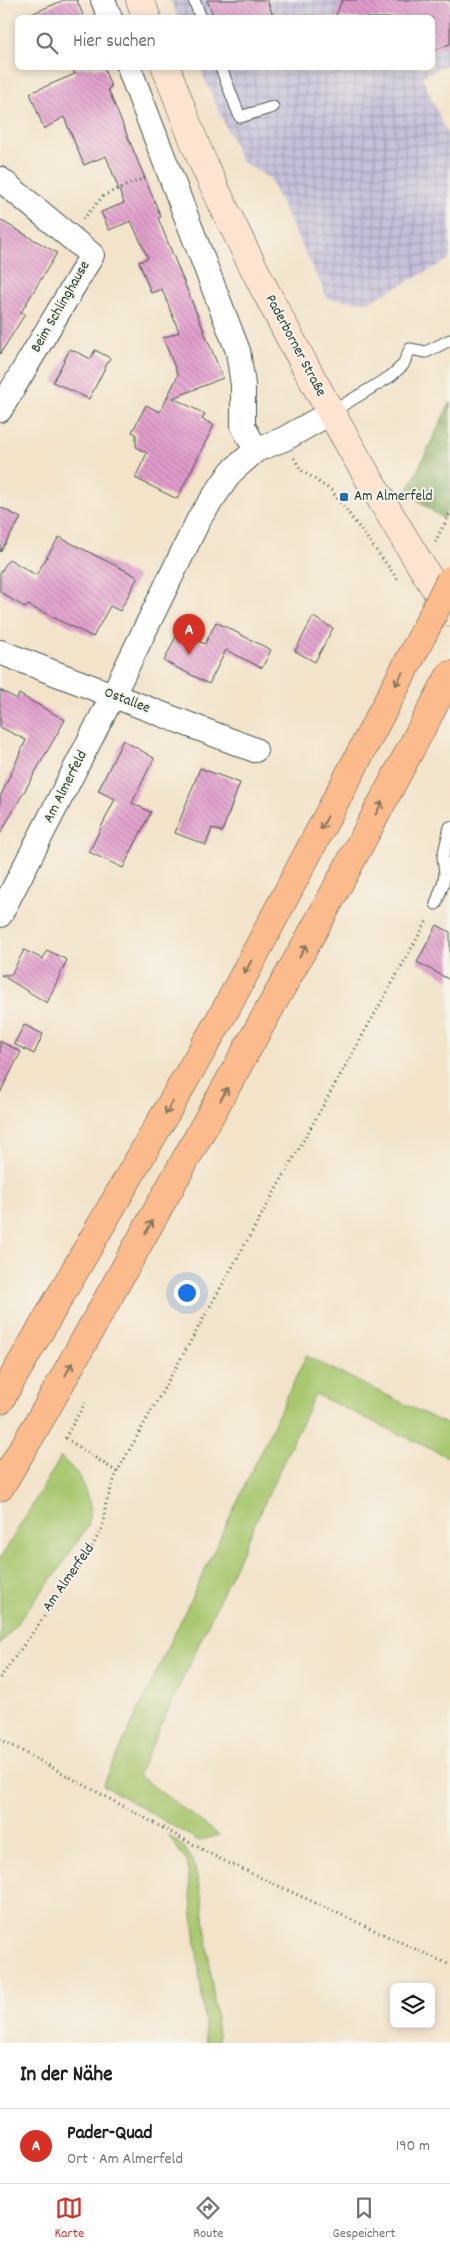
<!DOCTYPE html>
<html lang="de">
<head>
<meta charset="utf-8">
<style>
  body { margin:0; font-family:Dekko,sans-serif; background:#f2f2f2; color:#202124 }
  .controls { position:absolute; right:15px; bottom:15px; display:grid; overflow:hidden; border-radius:8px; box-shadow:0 2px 8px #0003 }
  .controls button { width:45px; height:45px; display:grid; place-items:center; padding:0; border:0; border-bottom:1px solid #e0e0e0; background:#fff; color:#202124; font:25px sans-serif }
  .you { position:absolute; left:186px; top:1292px; width:18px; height:18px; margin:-12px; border:4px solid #fff; border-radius:50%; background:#1a73e8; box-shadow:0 0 0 8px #1a73e833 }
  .badge { display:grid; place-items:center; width:32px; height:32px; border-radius:50%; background:#d93025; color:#fff; font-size:16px; font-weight:700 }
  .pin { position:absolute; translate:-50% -41px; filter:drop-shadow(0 1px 2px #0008) }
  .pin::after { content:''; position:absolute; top:26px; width:18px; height:15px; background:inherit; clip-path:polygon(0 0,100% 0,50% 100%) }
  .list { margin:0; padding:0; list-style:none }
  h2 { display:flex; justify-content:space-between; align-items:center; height:65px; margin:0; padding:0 20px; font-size:21px }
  h2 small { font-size:16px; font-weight:400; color:#757577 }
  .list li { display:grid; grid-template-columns:32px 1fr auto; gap:15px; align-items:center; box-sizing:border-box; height:75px; padding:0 20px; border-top:1px solid #e0e0e0 }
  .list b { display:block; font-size:19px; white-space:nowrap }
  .list p { margin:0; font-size:16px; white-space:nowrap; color:#757577 }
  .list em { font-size:16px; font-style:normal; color:#757577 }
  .icon { flex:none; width:28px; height:28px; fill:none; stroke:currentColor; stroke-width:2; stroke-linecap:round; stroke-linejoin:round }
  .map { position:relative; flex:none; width:450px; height:2043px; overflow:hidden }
  .search { position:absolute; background:#fff; box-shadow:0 2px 8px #0003; left:15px; right:15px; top:15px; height:55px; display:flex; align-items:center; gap:12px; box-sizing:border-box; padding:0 18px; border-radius:8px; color:#757577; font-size:19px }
  .sheet { height:140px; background:#fff }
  nav { display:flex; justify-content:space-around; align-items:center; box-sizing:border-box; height:70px; border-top:1px solid #e0e0e0; background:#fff; font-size:14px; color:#757577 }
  nav a { display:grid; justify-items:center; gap:2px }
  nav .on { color:#d93025 }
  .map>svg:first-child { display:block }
  .industrial { fill:url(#industrial-grid) }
  .green { fill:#a8c870; stroke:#648252 }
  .forest { fill:url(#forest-crowns); stroke:#52744b }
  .building { fill:url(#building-back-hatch) }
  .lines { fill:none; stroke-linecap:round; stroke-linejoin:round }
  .lane-casing { stroke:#3f564a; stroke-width:13 }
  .street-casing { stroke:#3f564a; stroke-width:26 }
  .secondary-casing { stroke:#3f564a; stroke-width:29 }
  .highway-casing { stroke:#3f564a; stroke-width:29 }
  .path { stroke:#3f564a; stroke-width:3; stroke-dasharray:1 4; stroke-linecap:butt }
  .lane { stroke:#fff; stroke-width:11 }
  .street { stroke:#fff; stroke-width:24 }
  .secondary { stroke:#fde4d1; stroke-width:28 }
  .highway { stroke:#fbbb8d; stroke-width:28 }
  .highway-bridge-casing { stroke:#3f564a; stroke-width:29; stroke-linecap:butt }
  .highway-bridge { stroke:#fbbb8d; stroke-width:28 }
  .oneway { stroke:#82765c }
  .poi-dot { fill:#1f6fb2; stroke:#f7f3e8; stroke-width:2 }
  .labels { text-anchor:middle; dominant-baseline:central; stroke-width:4; stroke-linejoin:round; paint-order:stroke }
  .street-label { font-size:15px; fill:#1f3d34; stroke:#f7f3e8 }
  .poi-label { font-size:15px; fill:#1f3d34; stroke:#f7f3e8; text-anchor:start }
</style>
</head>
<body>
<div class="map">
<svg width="450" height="2043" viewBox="0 0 450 2043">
  <defs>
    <pattern id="industrial-grid" width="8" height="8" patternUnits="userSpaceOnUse" patternTransform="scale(1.25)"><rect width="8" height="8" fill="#c5c0da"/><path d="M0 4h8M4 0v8" fill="none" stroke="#9f9db2"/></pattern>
    <pattern id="forest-crowns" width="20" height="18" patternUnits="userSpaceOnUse" patternTransform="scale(1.25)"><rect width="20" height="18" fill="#86ac62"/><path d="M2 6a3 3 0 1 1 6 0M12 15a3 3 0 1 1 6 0" fill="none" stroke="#6d8d52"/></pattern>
    <pattern id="building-back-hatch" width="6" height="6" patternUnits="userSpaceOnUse" patternTransform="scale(1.25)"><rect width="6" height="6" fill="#e29ccc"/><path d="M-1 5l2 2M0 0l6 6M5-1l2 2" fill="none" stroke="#b780a6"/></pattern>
  </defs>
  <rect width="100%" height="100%" fill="#f7f3e8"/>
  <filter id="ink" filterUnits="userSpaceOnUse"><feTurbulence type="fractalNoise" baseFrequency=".02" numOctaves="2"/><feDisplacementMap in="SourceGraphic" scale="10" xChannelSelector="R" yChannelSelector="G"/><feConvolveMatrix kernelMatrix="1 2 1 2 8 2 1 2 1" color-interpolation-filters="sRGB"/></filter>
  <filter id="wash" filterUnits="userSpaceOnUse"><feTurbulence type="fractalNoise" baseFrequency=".0096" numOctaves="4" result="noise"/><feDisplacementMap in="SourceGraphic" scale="20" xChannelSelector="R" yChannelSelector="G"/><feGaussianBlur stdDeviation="1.12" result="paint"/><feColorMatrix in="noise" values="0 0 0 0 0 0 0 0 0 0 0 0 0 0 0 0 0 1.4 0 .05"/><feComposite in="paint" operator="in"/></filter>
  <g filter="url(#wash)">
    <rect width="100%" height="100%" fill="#f2e3c9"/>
    <path class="industrial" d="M170 0H450V63L422 76 450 141V259L369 302 328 299 269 178 241 161 200 68H432V18L178 17Z"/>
    <path class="green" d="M306 1356 450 1426V1458L315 1394 138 1775 219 1835 199 1841 103 1785Z
      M61 1457 80 1476 91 1508 88 1526 57 1572 0 1645V1559Z
      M168 1835 184 1847 193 1861 202 1898 219 2043H207L187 1862Z"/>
    <path class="forest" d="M450 402V503L443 519 407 492Z"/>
    <g id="blocks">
      <path class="building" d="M64 0H77L84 18H22Z
        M207 0H267L274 18H214Z
        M342 0H450V44L432 51V18H335Z
        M72 68H104L111 87 108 89 161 217 158 218 223 378 173 398 205 414 202 419 214 425 177 499 135 478 147 453 136 447V434L132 432 146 405 160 412 178 375 163 338 179 332 162 289 151 293 139 262 148 258 131 221 109 230 101 212 124 203 106 156 84 165 64 117 44 129 30 93 75 74Z
        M0 220 57 253 21 312 25 314 0 354Z
        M70 349 91 359 95 350 110 358 89 399 53 382Z
        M0 507 21 518 0 552Z
        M59 537 138 577 120 611 110 606 93 637 28 605 26 608 0 592V573L9 559 36 575Z
        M313 617 333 628 315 662 295 651Z
        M216 622 271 650 262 668 226 650 209 684 164 661 178 632 205 644Z
        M0 690 17 699 19 694 65 720 0 834V797L26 740 0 727Z
        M123 740 154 758 132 803 151 812 123 868 89 852 115 799 98 791Z
        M200 768 240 783 222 832 212 828 206 845 175 833Z
        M437 925 450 932V980L417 962Z
        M24 950 43 959 47 950 67 960 47 1003 1 975H11Z
        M24 1025 43 1034 34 1054 14 1044Z
        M0 1041 21 1052 0 1093Z"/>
    </g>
  </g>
  <g filter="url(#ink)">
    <use href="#blocks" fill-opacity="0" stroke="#3f564a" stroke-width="1"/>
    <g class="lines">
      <defs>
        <path id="lane" d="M194 0 201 18
          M221 68 240 117 273 107
          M330 413 391 376 403 365 410 349 426 352 450 340
          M436 904 443 884 445 874 443 857 450 827"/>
        <path id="street" d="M103 0 110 18
          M129 68 238 351 243 385V426L256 450
          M0 179 92 255 0 410
          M0 652 255 750
          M0 915 113 695 200 517 231 472 256 450 284 439 330 413"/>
        <path id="secondary" d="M140 0 147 18
          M166 68C179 100 190 134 205 167 276 321 359 468 450 612"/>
        <path id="highway" d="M0 1400 227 1007 422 636
          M45 1411 326 908 450 675
          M0 1487 31 1435"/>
      </defs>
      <use href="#lane" class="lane-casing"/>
      <use href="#street" class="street-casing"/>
      <use href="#secondary" class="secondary-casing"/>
      <use href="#highway" class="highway-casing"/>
      <path class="path" d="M83 219 104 195 147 177
        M294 458 301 470 332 491 399 581
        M435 542 450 513
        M65 1438 85 1403
        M117 1472 428 919
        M0 1678 85 1560 102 1528 106 1503 117 1472 64 1437
        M0 1739 218 1858 450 1965"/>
      <use href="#lane" class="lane"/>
      <use href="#street" class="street"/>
      <use href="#secondary" class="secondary"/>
      <use href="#highway" class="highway"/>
      <defs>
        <path id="highway-bridge" d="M422 636 450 580
          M31 1435 45 1411"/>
      </defs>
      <use href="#highway-bridge" class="highway-bridge-casing"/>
      <use href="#highway-bridge" class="highway-bridge"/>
    </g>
    <defs><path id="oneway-shaft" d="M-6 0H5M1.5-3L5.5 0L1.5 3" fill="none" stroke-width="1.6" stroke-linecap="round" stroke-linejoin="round" transform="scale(1.25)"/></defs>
    <g class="oneway">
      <use href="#oneway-shaft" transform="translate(399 679) rotate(118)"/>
      <use href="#oneway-shaft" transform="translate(379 808) rotate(-62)"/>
      <use href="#oneway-shaft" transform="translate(324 823) rotate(118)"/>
      <use href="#oneway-shaft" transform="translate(303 951) rotate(-61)"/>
      <use href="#oneway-shaft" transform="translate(248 967) rotate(118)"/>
      <use href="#oneway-shaft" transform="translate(224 1094) rotate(-61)"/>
      <use href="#oneway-shaft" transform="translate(169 1108) rotate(120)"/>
      <use href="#oneway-shaft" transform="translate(149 1227) rotate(-60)"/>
      <use href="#oneway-shaft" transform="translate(69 1369) rotate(-60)"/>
    </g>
  </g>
  <rect class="poi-dot" x="339" y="492" width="10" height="10" rx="2.5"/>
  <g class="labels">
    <g class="street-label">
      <text transform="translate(61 307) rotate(-60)">Beim Schlinghause</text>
      <text transform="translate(295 346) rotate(62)">Paderborner Straße</text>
      <text transform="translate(127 701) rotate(21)">Ostallee</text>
      <text transform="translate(66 787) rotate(-63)">Am Almerfeld</text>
      <text transform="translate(69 1578) rotate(-55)">Am Almerfeld</text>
    </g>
    <g class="poi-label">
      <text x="354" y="497">Am Almerfeld</text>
    </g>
  </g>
</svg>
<div class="controls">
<button><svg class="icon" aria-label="layers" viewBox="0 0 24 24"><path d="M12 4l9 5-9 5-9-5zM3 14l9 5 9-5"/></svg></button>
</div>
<div class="you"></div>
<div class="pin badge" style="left:189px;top:655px">A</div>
<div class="search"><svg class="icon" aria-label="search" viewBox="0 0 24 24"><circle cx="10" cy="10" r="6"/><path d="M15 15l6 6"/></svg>Hier suchen</div>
</div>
<section class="sheet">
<h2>In der Nähe<small></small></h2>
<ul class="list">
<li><span class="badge">A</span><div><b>Pader-Quad</b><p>Ort · Am Almerfeld</p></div><em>190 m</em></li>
</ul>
</section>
<nav>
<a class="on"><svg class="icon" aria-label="map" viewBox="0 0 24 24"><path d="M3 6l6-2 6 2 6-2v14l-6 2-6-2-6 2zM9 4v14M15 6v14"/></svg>Karte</a>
<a><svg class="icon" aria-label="directions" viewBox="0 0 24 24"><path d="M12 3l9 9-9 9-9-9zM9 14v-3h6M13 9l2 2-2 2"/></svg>Route</a>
<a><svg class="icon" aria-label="saved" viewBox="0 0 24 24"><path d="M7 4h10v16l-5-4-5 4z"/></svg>Gespeichert</a>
</nav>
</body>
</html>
